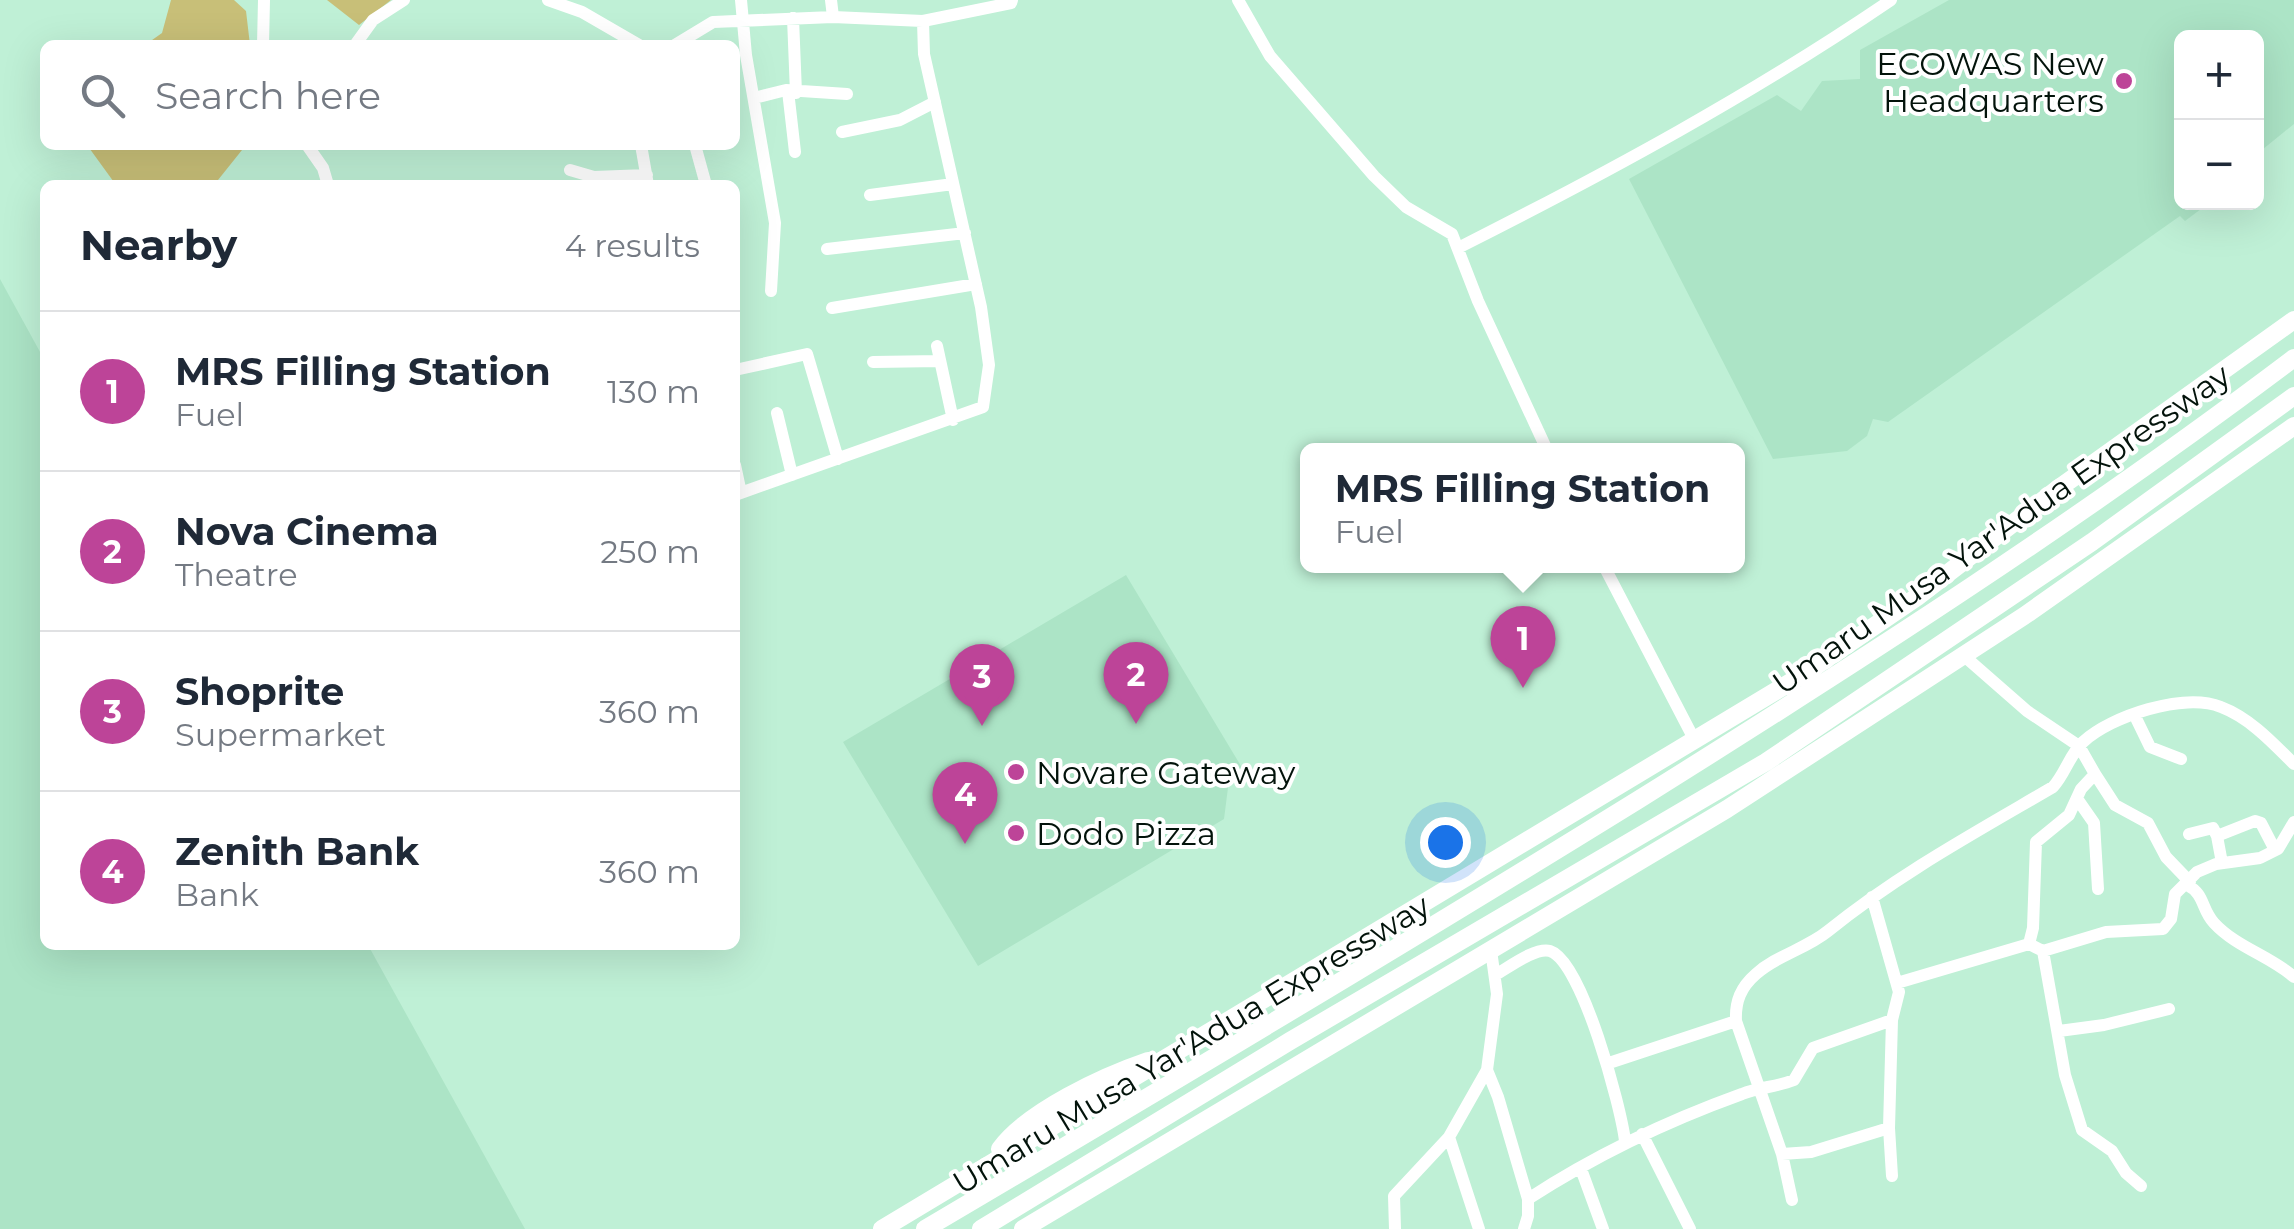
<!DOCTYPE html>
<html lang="en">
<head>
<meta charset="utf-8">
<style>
  body { margin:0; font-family:Montserrat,sans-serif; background:#f2f2f3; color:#1f2937 }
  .controls { position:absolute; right:30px; top:30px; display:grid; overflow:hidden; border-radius:15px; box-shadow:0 10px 40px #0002 }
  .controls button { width:90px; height:90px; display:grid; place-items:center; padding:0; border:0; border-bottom:2px solid #e0e1e3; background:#fff; color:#1f2937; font:50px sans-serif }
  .you { position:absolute; left:1445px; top:842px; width:35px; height:35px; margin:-25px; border:8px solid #fff; border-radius:50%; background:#1a73e8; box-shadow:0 0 0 15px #1a73e833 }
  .badge { display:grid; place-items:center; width:65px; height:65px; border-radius:50%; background:#bd4498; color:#fff; font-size:32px; font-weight:700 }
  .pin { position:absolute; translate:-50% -82px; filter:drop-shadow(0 2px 5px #0008) }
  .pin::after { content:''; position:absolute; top:52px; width:35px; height:30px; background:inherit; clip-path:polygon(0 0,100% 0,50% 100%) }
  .popup { position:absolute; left:1300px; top:443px; width:445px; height:130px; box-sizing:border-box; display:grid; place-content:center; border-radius:15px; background:#fff; filter:drop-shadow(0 2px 8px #0005); font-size:32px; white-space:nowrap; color:#747a83 }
  .popup b { font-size:38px; color:#1f2937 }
  .popup::after { content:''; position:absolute; left:50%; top:100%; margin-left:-20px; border:20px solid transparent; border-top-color:#fff }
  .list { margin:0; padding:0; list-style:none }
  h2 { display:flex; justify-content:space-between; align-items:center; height:130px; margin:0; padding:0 40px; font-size:42px }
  h2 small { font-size:32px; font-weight:400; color:#747a83 }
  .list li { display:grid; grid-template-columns:65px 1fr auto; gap:30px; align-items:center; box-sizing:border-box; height:160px; padding:0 40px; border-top:2px solid #e0e1e3 }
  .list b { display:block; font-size:38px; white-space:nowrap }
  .list p { margin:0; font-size:32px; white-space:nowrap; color:#747a83 }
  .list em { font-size:32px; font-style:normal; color:#747a83 }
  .icon { flex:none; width:55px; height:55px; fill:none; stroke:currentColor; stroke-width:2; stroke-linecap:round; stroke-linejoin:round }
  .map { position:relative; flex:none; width:2294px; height:1229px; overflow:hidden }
  .search { position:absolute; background:#fff; box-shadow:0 10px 40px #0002; left:40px; top:40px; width:700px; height:110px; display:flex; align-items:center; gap:25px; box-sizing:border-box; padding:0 35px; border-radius:15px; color:#747a83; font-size:38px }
  .panel { position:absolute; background:#fff; box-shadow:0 10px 40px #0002; left:40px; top:180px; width:700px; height:770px; border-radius:15px }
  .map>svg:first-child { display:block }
  .built { fill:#ace4c6 }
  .green { fill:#c8bf78 }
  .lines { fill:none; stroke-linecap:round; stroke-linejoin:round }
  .minor { stroke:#fff; stroke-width:12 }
  .highway { stroke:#fff; stroke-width:18 }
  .poi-dot { fill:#bd4498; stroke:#fff; stroke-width:4 }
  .labels { text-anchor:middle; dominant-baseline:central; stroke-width:8; stroke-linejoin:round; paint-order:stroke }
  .poi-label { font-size:32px; fill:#03130b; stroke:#fff; text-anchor:start }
  .street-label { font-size:32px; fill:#03130b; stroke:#fff }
</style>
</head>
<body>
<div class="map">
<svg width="2294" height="1229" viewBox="0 0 2294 1229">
  <rect width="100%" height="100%" fill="#bff0d6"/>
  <path class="built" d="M1949 0H2294V124L2257 154 2256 38H2182V202L2202 203 2205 206 2185 221 2180 216 1888 422 1873 419 1867 436 1847 451 1773 459 1629 179 1777 95 1801 111 1822 81 1860 79V50Z
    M0 279 45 361V945H368L525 1229H0Z
    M1126 575 1244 771 1229 780 1224 819 978 966 843 742Z"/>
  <path class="green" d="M171 0H234L246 11 250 45H145L162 33Z
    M327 0H391L359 25Z
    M87 145H246L214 185H116Z"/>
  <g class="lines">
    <path class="minor" d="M548 0 582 12 639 45
      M741 0 746 55 775 223 771 291
      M831 0 833 17
      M1238 0 1270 56 1374 176 1406 207 1452 234 1478 301 1547 450
      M793 18 796 93
      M263 45 264 0
      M355 45 373 20 404 0
      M675 45 713 22 833 17 923 21 1011 3 1012 0
      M788 91 795 152
      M754 98 786 90 847 94
      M842 132 900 120 935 102
      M307 145 323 168 328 185
      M641 145 648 185
      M695 145 706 185
      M570 170 594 177 647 175
      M870 195 953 184
      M1458 248C1607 173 1753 94 1891 0
      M827 249 965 233
      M832 308 976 284
      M937 346 953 420
      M873 362 940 361
      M735 370 807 354 838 459
      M777 413 792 475
      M735 465 741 493
      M735 495 983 407 989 365 981 307 924 54 923 21
      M1604 566 1694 739
      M1963 655 2027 711 2079 746 2095 774 2081 789 2069 815 2036 842 2033 928 2029 944
      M2134 714 2150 747 2181 759
      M2095 774 2115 805 2148 823 2166 857 2190 882
      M2078 800 2094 823 2098 889
      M2189 834 2213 828 2217 836
      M2222 863 2217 836 2255 821 2261 823 2275 850
      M2187 885C2205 894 2201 909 2214 923 2236 947 2270 956 2294 977
      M1872 897 1899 992 1892 1020 1889 1128 1892 1176
      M1491 950 1497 994 1487 1070 1498 1097 1528 1199V1216L1524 1229
      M2043 951 2065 1075 2082 1130 2112 1151 2126 1173 2141 1186
      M1495 975C1508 968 1535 947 1550 951 1582 961 1621 1107 1625 1141
      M1897 983 2029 944 2043 951 2106 932 2163 929 2171 919 2175 894 2197 872 2216 864 2260 858 2278 849 2294 822
      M1736 1021 1782 1154 1792 1200
      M2059 1031 2104 1025 2169 1009
      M1609 1063 1736 1021C1735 1001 1741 987 1756 974 1777 955 1806 949 1828 931 1897 875 1976 832 2053 787 2065 774 2070 754 2083 742 2111 716 2184 692 2221 707 2250 718 2273 743 2294 764
      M1642 1134 1690 1229
      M1449 1137 1479 1229
      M1782 1154 1811 1152 1889 1128
      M1581 1169 1603 1229
      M1528 1199C1594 1156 1667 1121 1742 1094 1759 1087 1777 1087 1794 1080L1813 1048 1892 1020
      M1395 1229 1394 1196 1449 1137 1487 1070"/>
    <path class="highway" d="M1000 1149C1028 1111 1104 1076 1148 1061
      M882 1229 1804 674 1917 597 2059 488 2294 320
      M925 1229C1164 1088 1402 946 1638 800 1862 660 2084 517 2294 358
      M981 1229 1290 1041 1766 762 2092 542 2294 396
      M1023 1229 1727 809 2024 616 2294 426"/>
  </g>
  <g class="poi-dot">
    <circle cx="2124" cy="81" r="10"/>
    <circle cx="1016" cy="772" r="10"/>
    <circle cx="1016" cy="833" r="10"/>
  </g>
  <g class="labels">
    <g class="poi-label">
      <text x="2104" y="63" text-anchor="end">ECOWAS New<tspan x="2104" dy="37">Headquarters</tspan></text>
      <text x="1036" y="772">Novare Gateway</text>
      <text x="1036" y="833">Dodo Pizza</text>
    </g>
    <g class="street-label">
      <text transform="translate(2001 529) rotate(-35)">Umaru Musa Yar'Adua Expressway</text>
      <text transform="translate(1191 1044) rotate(-31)">Umaru Musa Yar'Adua Expressway</text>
    </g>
  </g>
</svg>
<div class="controls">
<button>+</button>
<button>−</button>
</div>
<div class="you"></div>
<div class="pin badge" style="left:1523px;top:688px">1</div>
<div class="popup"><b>MRS Filling Station</b>Fuel</div>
<div class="pin badge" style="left:1136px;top:724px">2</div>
<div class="pin badge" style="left:982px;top:726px">3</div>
<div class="pin badge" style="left:965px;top:844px">4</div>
<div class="search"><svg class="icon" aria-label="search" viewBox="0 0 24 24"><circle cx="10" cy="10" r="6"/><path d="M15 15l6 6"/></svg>Search here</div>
<section class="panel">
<h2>Nearby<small>4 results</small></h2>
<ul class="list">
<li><span class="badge">1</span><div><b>MRS Filling Station</b><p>Fuel</p></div><em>130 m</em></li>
<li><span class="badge">2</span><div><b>Nova Cinema</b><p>Theatre</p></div><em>250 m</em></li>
<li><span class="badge">3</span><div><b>Shoprite</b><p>Supermarket</p></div><em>360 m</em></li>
<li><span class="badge">4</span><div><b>Zenith Bank</b><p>Bank</p></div><em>360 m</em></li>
</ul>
</section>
</div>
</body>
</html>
